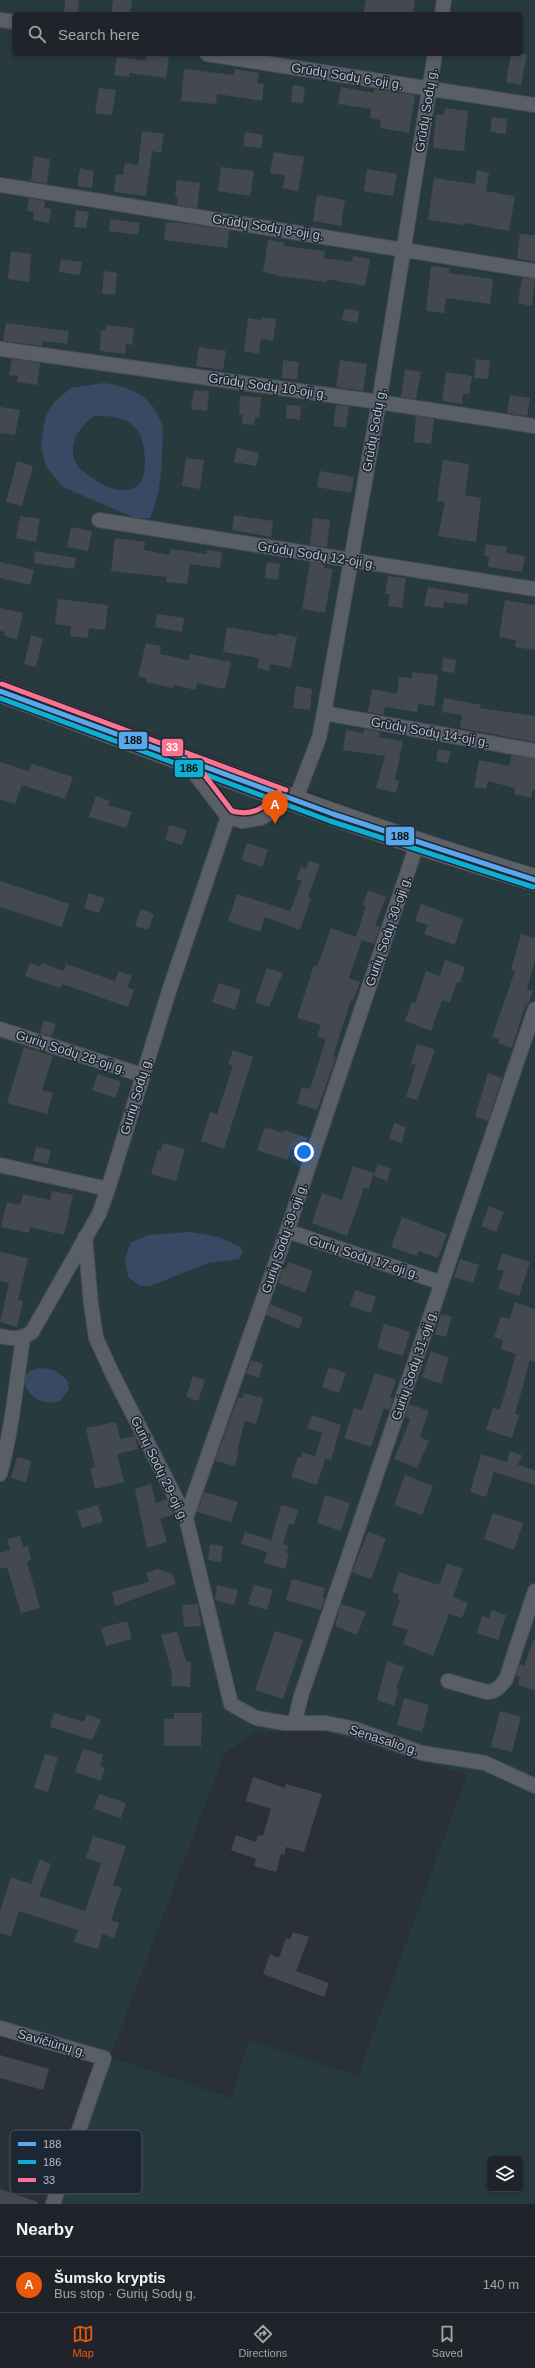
<!DOCTYPE html>
<html lang="en">
<head>
<meta charset="utf-8">
<style>
  body { margin:0; font-family:Helvetica,sans-serif; background:#282c32; color:#f1f3f6 }
  .controls { position:absolute; right:12px; bottom:12px; display:grid; overflow:hidden; border-radius:6px; box-shadow:0 2px 6px #0003 }
  .controls button { width:36px; height:36px; display:grid; place-items:center; padding:0; border:0; border-bottom:1px solid #3d4147; background:#20242a; color:#f1f3f6; font:20px sans-serif }
  .you { position:absolute; left:304px; top:1152px; width:14px; height:14px; margin:-10px; border:3px solid #fff; border-radius:50%; background:#1a73e8; box-shadow:0 0 0 6px #1a73e833 }
  .badge { display:grid; place-items:center; width:26px; height:26px; border-radius:50%; background:#ea580c; color:#fff; font-size:13px; font-weight:700 }
  .pin { position:absolute; translate:-50% -33px; filter:drop-shadow(0 1px 2px #0008) }
  .pin::after { content:''; position:absolute; top:21px; width:14px; height:12px; background:inherit; clip-path:polygon(0 0,100% 0,50% 100%) }
  .list { margin:0; padding:0; list-style:none }
  h2 { display:flex; justify-content:space-between; align-items:center; height:52px; margin:0; padding:0 16px; font-size:17px }
  h2 small { font-size:13px; font-weight:400; color:#a2a4a8 }
  .list li { display:grid; grid-template-columns:26px 1fr auto; gap:12px; align-items:center; box-sizing:border-box; height:56px; padding:0 16px; border-top:1px solid #3d4147 }
  .list b { display:block; font-size:15px; white-space:nowrap }
  .list p { margin:0; font-size:13px; white-space:nowrap; color:#a2a4a8 }
  .list em { font-size:13px; font-style:normal; color:#a2a4a8 }
  .icon { flex:none; width:22px; height:22px; fill:none; stroke:currentColor; stroke-width:2; stroke-linecap:round; stroke-linejoin:round }
  .map { position:relative; flex:none; width:535px; height:2204px; overflow:hidden }
  .search { position:absolute; background:#20242a; box-shadow:0 2px 6px #0003; left:12px; right:12px; top:12px; height:44px; display:flex; align-items:center; gap:10px; box-sizing:border-box; padding:0 14px; border-radius:6px; color:#a2a4a8; font-size:15px }
  .sheet { height:108px; background:#20242a }
  nav { display:flex; justify-content:space-around; align-items:center; box-sizing:border-box; height:56px; border-top:1px solid #3d4147; background:#20242a; font-size:11px; color:#a2a4a8 }
  nav a { display:grid; justify-items:center; gap:2px }
  nav .on { color:#ea580c }
  .map>svg:first-child { display:block }
  .green { fill:#273a3e; fill-rule:evenodd }
  .water { fill:#384963; fill-rule:evenodd }
  .building { fill:#444950 }
  .lines { fill:none; stroke-linecap:round; stroke-linejoin:round }
  .minor-casing { stroke:#484c53; stroke-width:16 }
  .primary-casing { stroke:#484c55; stroke-width:24 }
  .minor { stroke:#5a5e66; stroke-width:14 }
  .primary { stroke:#5c6168; stroke-width:22 }
  .bus-1-casing { stroke:#1d2633; stroke-width:8 }
  .bus-2-casing { stroke:#1d2633; stroke-width:8 }
  .bus-3-casing { stroke:#1d2633; stroke-width:8 }
  .bus-1 { stroke:#5aa8eb; stroke-width:5 }
  .bus-2 { stroke:#0dafd3; stroke-width:5 }
  .bus-3 { stroke:#fc738d; stroke-width:5 }
  .labels { text-anchor:middle; dominant-baseline:central; stroke-width:3; stroke-linejoin:round; paint-order:stroke }
  .street-label { font-size:13px; fill:#b4bcc9; stroke:#1d2633 }
  .key { fill:#1d2633; stroke:#4a5360; stroke-width:1 }
  .key-label { font-size:11px; fill:#b4bcc9 }
  .line-badge { stroke:#1d2633; stroke-width:1.5 }
  .badge-label { font-size:11px; text-anchor:middle; font-weight:bold; fill:#fff }
  .pale-badge-label { font-size:11px; text-anchor:middle; font-weight:bold; fill:#111 }
</style>
</head>
<body>
<div class="map">
<svg width="535" height="2204" viewBox="0 0 535 2204">
  <rect width="100%" height="100%" fill="#2a3038"/>
  <path class="green" d="M0 0H535V867L416 831 0 677ZM14 14H521V54H14Z
    M0 701 403 852 535 894V2204H59L110 2057 0 2024ZM307 1730 329 1733 467 1775 358 2076 249 2040 231 2098 110 2057 224 1754 253 1733ZM490 2159H520V2189H490Z"/>
  <path class="water" d="M104 383C131 387 154 397 162 425 164 433 162 444 162 452 162 475 159 497 150 518H135L63 487 46 467 41 446 45 418 54 402 71 388ZM94 416C131 415 145 427 145 463 145 501 111 493 91 477 87 473 79 469 77 465 66 445 79 427 94 416Z
    M191 1232 218 1237 241 1247 243 1252 239 1259 208 1263 150 1286H140L128 1277 125 1258 131 1242 149 1235Z
    M42 1368 55 1370 68 1381 69 1389 60 1401C30 1411 8 1370 42 1368Z"/>
  <path class="building" d="M65 0H79L78 14H64Z
    M113 0H132L130 14H111Z
    M366 0H415L413 14H363Z
    M147 54 169 57 166 78 130 73 129 77 114 75 117 57 146 61Z
    M511 54H527L521 85 506 82Z
    M184 69 234 75 235 69 259 73 257 83 264 84 262 101 217 94 216 104 181 101Z
    M293 85 305 87 303 103 291 102Z
    M341 87 374 93V89L415 95 409 133 380 128 381 120 370 118 371 109 338 104Z
    M99 88 116 90 112 115 95 113Z
    M445 108 468 111 464 151 433 148 436 115H444Z
    M492 117 507 119 506 134 490 132Z
    M142 131 164 134 161 153 152 151 146 196 114 192 116 174 123 175 125 163 138 165Z
    M245 132 263 135 261 148 243 146Z
    M274 152 304 157 298 191 283 188 285 175 270 173Z
    M34 156 50 159 47 184 31 181Z
    M221 167 254 171 250 196 218 191Z
    M80 168 94 171 92 188 77 186Z
    M367 169 397 174 393 196 364 191Z
    M477 170 489 173 486 191 515 196 509 231 465 223 464 225 428 220 434 178 475 184Z
    M177 180 200 183 197 208 177 205 178 197 175 196Z
    M317 195 345 200 341 226 313 221Z
    M29 198 45 201 44 208 51 209 49 223 33 220 34 212 27 211Z
    M76 210 89 212 86 228 74 227Z
    M110 219 140 223 138 235 109 231Z
    M174 222 229 230 227 248 164 240 166 223Z
    M520 234 535 235V262L517 258Z
    M268 240 285 243 284 246 325 251 324 258 352 262 353 256 370 259 365 286 327 279 326 282 280 276 263 272Z
    M11 251 31 254 29 282 8 279Z
    M61 259 82 262 80 275 59 272Z
    M431 266 450 268 449 273 493 279 490 304 446 298 444 313 426 311Z
    M104 271 117 273 115 295 102 294Z
    M522 278 535 279 532 306 518 303Z
    M344 309 359 311 357 323 342 320Z
    M262 317 276 319 273 341 261 339 259 354 244 351 248 318 261 320Z
    M6 323 69 331 67 344 43 341 42 346 3 341Z
    M106 325 134 328 132 345 126 344 125 354 100 351 101 330 106 331Z
    M199 347 226 351 223 370 196 366Z
    M12 359 40 363 37 385 17 382 18 376 9 375Z
    M476 359 490 361 488 379 474 378Z
    M283 360 299 362 297 379 282 378Z
    M340 360 367 364 363 391 336 387Z
    M405 369 421 372 416 399 401 397Z
    M446 372 472 376 469 394H463L462 404 442 401Z
    M194 390 209 391 207 411 191 409Z
    M510 395 530 398 527 416 507 413Z
    M240 396 261 397 259 417H255L254 425 242 424 243 415 239 414Z
    M287 405 301 406 300 420 286 418Z
    M336 405 349 406 346 428 333 426Z
    M0 407 20 410 15 435 0 433Z
    M416 416 434 419 431 444 414 442Z
    M237 448 259 453 256 466 234 462Z
    M186 458 204 460 200 489 182 486Z
    M443 460 469 464 465 495 481 498 476 542 438 536 445 502 437 501Z
    M17 461 33 466 22 506 6 502Z
    M320 471 354 477 351 493 317 487Z
    M234 515 273 521 271 537 232 530Z
    M20 516 40 519 36 542 16 538Z
    M313 518 330 520 327 547 310 545Z
    M71 527 92 531 88 551 67 547Z
    M115 538 145 542 144 550 170 555 171 549 207 554V550L222 552 220 568 190 564 187 584 166 582 167 577 111 571Z
    M486 544 507 547 506 553 525 556 522 572 488 567 489 557 484 556Z
    M35 551 76 558 74 569 34 563Z
    M0 562 34 570 30 585 0 578Z
    M267 562 280 564 278 580 265 578Z
    M310 562 325 564 324 568 333 569 325 613 302 609Z
    M388 576 406 578 402 608 388 606 390 594H385Z
    M428 587 469 594 467 605 444 602 443 608 424 606Z
    M58 599 108 605 105 630 89 628 88 638 70 636 71 626 55 624Z
    M505 600 535 605V650L515 647 516 640 499 637Z
    M0 608 23 613 17 639 4 636 5 632 0 631Z
    M157 614 184 618 182 632 155 627Z
    M227 627 277 636 278 633 297 637 291 668 270 664 269 671 257 668 259 658 223 652Z
    M31 635 43 639 36 667 24 664Z
    M146 643 161 646 160 654 188 660 190 654 231 662 225 689 197 683 196 690 174 685 173 688 146 682 147 678 138 677Z
    M443 658 456 660 454 673 442 671Z
    M412 672 438 675 434 706 419 704 417 712 385 707 384 715 368 712 372 689 397 694 399 677 412 678Z
    M296 686 312 689 310 710 293 708Z
    M444 698 481 705 480 708 535 716V742L460 728 462 715 442 712Z
    M364 729 380 732 379 737 403 741 395 780 399 781 396 793 376 788 385 756 343 750 346 730 364 733Z
    M438 749 451 751 448 763 436 761Z
    M512 755 535 759V790H533L531 798 514 794 515 788 488 781 486 789 474 787 479 760 509 766Z
    M0 762 29 771 32 764 73 777 65 799 22 785 15 804 0 799Z
    M96 796 110 801 108 805 132 812 126 828 89 817Z
    M169 825 187 830 182 845 165 840Z
    M247 843 268 850 262 867 241 860Z
    M309 861 320 864 308 897 311 898 300 930 265 917 260 932 228 921 237 894 290 911 302 881 296 879 301 867 306 869Z
    M0 881 69 904 62 927 0 907Z
    M368 890 386 897 375 925 380 927 374 944 362 940 349 978 360 982 353 1001 351 1000 333 1056 336 1057 317 1110 297 1103 302 1087 310 1089 326 1039 317 1036 321 1025 297 1018 314 965 317 967 331 928 356 937 366 906 363 905Z
    M89 893 105 898 99 913 84 908Z
    M421 904 463 919 455 945 424 934 428 925 415 921Z
    M141 909 154 914 148 930 135 926Z
    M521 934 535 938V960L527 989 533 991 528 1004 525 1006 512 1048 498 1043 499 1039 492 1037 515 971 511 970Z
    M445 960 465 967 460 983 457 982 450 1002 442 1000 431 1031 405 1021 412 1002 415 1004 426 971 440 976Z
    M30 963 40 967 42 963 64 971 66 964 115 981 119 971 132 976 127 987 134 990 128 1007 62 984 60 988 25 976Z
    M267 968 283 973 269 1007 255 1002Z
    M219 983 241 990 235 1010 212 1002Z
    M44 1020 56 1024 51 1037 40 1033Z
    M417 1044 435 1050 417 1100 406 1097 416 1065 411 1064Z
    M24 1047 53 1056 42 1090 53 1093 47 1114 7 1103Z
    M233 1050 253 1057 224 1149 201 1141 210 1112 217 1114 233 1066 228 1064Z
    M488 1073 502 1078 488 1121 475 1117Z
    M98 1074 121 1082 115 1098 92 1090Z
    M394 1123 406 1127 402 1143 389 1139Z
    M265 1127 283 1133 284 1130 307 1138 302 1153 291 1149 287 1160 257 1150Z
    M163 1143 185 1149 176 1181 151 1174 158 1150 161 1151Z
    M36 1147 51 1150 48 1164 33 1161Z
    M378 1164 391 1169 387 1181 374 1176Z
    M353 1166 374 1173 369 1189 364 1188 347 1236 312 1223 322 1193 342 1200Z
    M52 1191 73 1195 64 1235 30 1227 29 1233 1 1227 7 1202 20 1205 23 1194 50 1200Z
    M489 1206 504 1212 496 1232 481 1226Z
    M402 1217 447 1234 438 1258 419 1251 417 1256 391 1247Z
    M0 1252 28 1258 18 1300 23 1301 17 1327 0 1322 9 1283 0 1281Z
    M502 1253 530 1262 519 1296 498 1289 504 1271 497 1269Z
    M460 1259 479 1265 473 1283 454 1277Z
    M288 1262 313 1271 305 1293 278 1283 283 1268 286 1269Z
    M355 1290 376 1297 371 1313 350 1306Z
    M515 1302 535 1309V1362L530 1360 515 1414 519 1415 512 1438 486 1430 493 1408 500 1410 516 1354 501 1349 503 1340 494 1337 501 1317 510 1319Z
    M270 1304 303 1318 299 1329 266 1315Z
    M441 1314 452 1317 446 1337 435 1334Z
    M384 1324 410 1332 403 1356 377 1348Z
    M431 1351 449 1358 441 1384 422 1377Z
    M251 1360 263 1364 259 1378 246 1374Z
    M329 1367 346 1373 339 1393 322 1387Z
    M375 1373 396 1380 390 1397 393 1398 389 1410 384 1408 371 1447 344 1438 354 1408 362 1410Z
    M193 1376 205 1380 198 1401 186 1397Z
    M244 1393 263 1398 256 1424 245 1421 237 1451 239 1452 235 1466 215 1461 238 1397 242 1398Z
    M409 1404 429 1411 420 1437 429 1441 417 1468 394 1459 410 1420 406 1416Z
    M312 1415 341 1425 331 1460 317 1457 325 1459 317 1485 291 1477 298 1457 301 1458 302 1452 315 1456 322 1433 307 1428Z
    M116 1422 120 1439 135 1436 138 1449 117 1454 124 1482 95 1489 90 1468 95 1467 86 1428Z
    M510 1451 522 1455 518 1465 535 1470V1485L494 1472 486 1497 470 1492 481 1454 507 1462Z
    M17 1457 31 1461 26 1482 11 1478Z
    M405 1475 433 1486 422 1515 394 1505Z
    M151 1484 156 1503 167 1499 174 1514 160 1519 167 1542 147 1548 135 1489Z
    M204 1492 238 1502 231 1522 197 1512Z
    M325 1495 350 1503 341 1531 317 1523Z
    M98 1505 103 1522 82 1528 77 1511Z
    M281 1505 298 1510 294 1525 289 1524 283 1544 289 1546 286 1553 289 1554 285 1569 264 1563 267 1552 241 1544 245 1532 271 1540Z
    M493 1513 523 1523 514 1550 484 1539Z
    M368 1532 386 1538 371 1579 352 1572Z
    M20 1536 23 1547 28 1546 31 1560 27 1562 40 1608 21 1613 7 1567 0 1569V1553L10 1550 7 1539Z
    M210 1544 223 1546 221 1562 208 1560Z
    M447 1563 463 1569 453 1597 468 1603 462 1618 449 1614 433 1656 403 1644 408 1630 392 1625 400 1600 397 1599 399 1594 392 1592 399 1572 439 1585Z
    M157 1569 172 1573 176 1584 115 1606 112 1592 149 1582 146 1573Z
    M292 1579 325 1588 322 1597 325 1598 321 1610 286 1600Z
    M217 1585 238 1590 234 1605 215 1600Z
    M254 1585 273 1590 267 1610 248 1604Z
    M198 1604 201 1626 184 1627 182 1605Z
    M341 1604 366 1612 357 1635 335 1626Z
    M492 1610 506 1615 498 1640 477 1633 482 1616 489 1618Z
    M127 1621 132 1639 106 1646 101 1628Z
    M177 1631 186 1661 191 1662 190 1687 171 1686 172 1673 161 1635Z
    M275 1631 303 1640 283 1699 255 1690Z
    M533 1640 535 1641V1691L518 1685 520 1677 516 1676 520 1664 524 1666Z
    M387 1661 404 1667 396 1688 399 1689 394 1706 377 1700Z
    M404 1698 429 1705 422 1732 397 1725Z
    M500 1711 521 1717 512 1752 491 1747Z
    M54 1713 84 1722 87 1714 101 1720 92 1740 50 1727Z
    M174 1713H202L201 1746H164V1719H174Z
    M83 1749 103 1755 100 1766 105 1768 101 1781 75 1772Z
    M45 1754 58 1757 48 1792 34 1788Z
    M253 1777 285 1788 286 1784 322 1794 304 1852 286 1847 284 1855 281 1854 276 1872 254 1866 256 1859 231 1850 236 1835 256 1842 258 1835 263 1836 271 1809 246 1801Z
    M99 1794 126 1803 121 1818 94 1809Z
    M93 1836 126 1846 113 1885 122 1888 111 1920 119 1923 114 1938 102 1934 98 1949 74 1942 78 1930 19 1911 11 1936 0 1933V1911L11 1877 31 1884 40 1859 51 1864 39 1896 85 1911 101 1863 86 1858Z
    M293 1932 309 1937 296 1971 329 1983 324 1997 263 1974 270 1954 279 1958 286 1938 290 1940Z
    M0 2055 49 2069 43 2090 0 2078Z
    M0 2189 38 2202 37 2204H0Z"/>
  <g class="lines">
    <defs>
      <path id="minor" d="M442 14 444 0
        M0 20 14 22
        M207 54 535 105
        M0 185 535 271
        M0 349 379 402 535 426
        M99 520 535 589
        M324 713 535 751
        M185 761 228 817 242 821 261 818 268 814 284 797
        M295 801 319 738 324 713 379 402 435 54
        M0 1029 142 1075
        M0 1165 108 1189
        M287 1231 442 1283
        M85 1237 91 1304 96 1338 113 1375 186 1518 231 1704 256 1718 285 1723H326L355 1729 422 1753 485 1763 535 1786
        M0 1336C13 1339 20 1340 32 1332L99 1214 108 1189 169 991 228 817
        M0 1474C12 1430 16 1384 23 1338
        M186 1518 287 1231 417 844
        M448 1681 487 1692C496 1692 501 1686 506 1679L535 1591
        M295 1721 301 1696 535 1009
        M0 2028 104 2058 53 2204"/>
      <path id="primary" d="M0 691C177 757 354 827 535 880"/>
    </defs>
    <use href="#minor" class="minor-casing"/>
    <use href="#primary" class="primary-casing"/>
    <use href="#minor" class="minor"/>
    <use href="#primary" class="primary"/>
    <defs>
      <path id="bus-1" d="M0 691 333 814 535 880"/>
      <path id="bus-2" d="M0 698 330 821 533 887"/>
      <path id="bus-3" d="M2 684 286 790
        M190 756 232 811C254 817 265 807 279 792"/>
    </defs>
    <use href="#bus-1" class="bus-1-casing"/>
    <use href="#bus-2" class="bus-2-casing"/>
    <use href="#bus-3" class="bus-3-casing"/>
    <use href="#bus-1" class="bus-1"/>
    <use href="#bus-2" class="bus-2"/>
    <use href="#bus-3" class="bus-3"/>
  </g>
  <g class="labels">
    <g class="street-label">
      <text transform="translate(347 76) rotate(9)">Grūdų Sodų 6-oji g.</text>
      <text transform="translate(426 110) rotate(-81)">Grūdų Sodų g.</text>
      <text transform="translate(268 227) rotate(9)">Grūdų Sodų 8-oji g.</text>
      <text transform="translate(268 386) rotate(8)">Grūdų Sodų 10-oji g.</text>
      <text transform="translate(374 430) rotate(-80)">Grūdų Sodų g.</text>
      <text transform="translate(317 555) rotate(9)">Grūdų Sodų 12-oji g.</text>
      <text transform="translate(430 732) rotate(10)">Grūdų Sodų 14-oji g.</text>
      <text transform="translate(388 931) rotate(-71)">Gurių Sodų 30-oji g.</text>
      <text transform="translate(71 1052) rotate(18)">Gurių Sodų 28-oji g.</text>
      <text transform="translate(136 1096) rotate(-73)">Gurių Sodų g.</text>
      <text transform="translate(284 1238) rotate(-71)">Gurių Sodų 30-oji g.</text>
      <text transform="translate(364 1257) rotate(18)">Gurių Sodų 17-oji g.</text>
      <text transform="translate(414 1365) rotate(-71)">Gurių Sodų 31-oji g.</text>
      <text transform="translate(160 1469) rotate(64)">Gurių Sodų 29-oji g.</text>
      <text transform="translate(384 1740) rotate(18)">Senasalio g.</text>
      <text transform="translate(52 2043) rotate(16)">Savičiūnų g.</text>
    </g>
  </g>
  <rect x="10" y="2130" width="132" height="64" rx="6" class="key"/>
  <rect x="18" y="2142" width="18" height="4" fill="#5aa8eb"/>
  <rect x="18" y="2160" width="18" height="4" fill="#0dafd3"/>
  <rect x="18" y="2178" width="18" height="4" fill="#fc738d"/>
  <g class="key-label">
    <text x="43" y="2148">188</text>
    <text x="43" y="2166">186</text>
    <text x="43" y="2184">33</text>
  </g>
  <g class="line-badge">
    <rect x="118" y="731" width="30" height="19" rx="4" fill="#5aa8eb"/>
    <rect x="161" y="738" width="23" height="19" rx="4" fill="#fc738d"/>
    <rect x="174" y="759" width="30" height="19" rx="4" fill="#0dafd3"/>
    <rect x="385" y="826" width="30" height="20" rx="4" fill="#5aa8eb"/>
  </g>
  <g class="badge-label">
    <text x="172" y="751">33</text>
  </g>
  <g class="pale-badge-label">
    <text x="133" y="744">188</text>
    <text x="189" y="772">186</text>
    <text x="400" y="840">188</text>
  </g>
</svg>
<div class="controls">
<button><svg class="icon" aria-label="layers" viewBox="0 0 24 24"><path d="M12 4l9 5-9 5-9-5zM3 14l9 5 9-5"/></svg></button>
</div>
<div class="you"></div>
<div class="pin badge" style="left:275px;top:824px">A</div>
<div class="search"><svg class="icon" aria-label="search" viewBox="0 0 24 24"><circle cx="10" cy="10" r="6"/><path d="M15 15l6 6"/></svg>Search here</div>
</div>
<section class="sheet">
<h2>Nearby<small></small></h2>
<ul class="list">
<li><span class="badge">A</span><div><b>Šumsko kryptis</b><p>Bus stop · Gurių Sodų g.</p></div><em>140 m</em></li>
</ul>
</section>
<nav>
<a class="on"><svg class="icon" aria-label="map" viewBox="0 0 24 24"><path d="M3 6l6-2 6 2 6-2v14l-6 2-6-2-6 2zM9 4v14M15 6v14"/></svg>Map</a>
<a><svg class="icon" aria-label="directions" viewBox="0 0 24 24"><path d="M12 3l9 9-9 9-9-9zM9 14v-3h6M13 9l2 2-2 2"/></svg>Directions</a>
<a><svg class="icon" aria-label="saved" viewBox="0 0 24 24"><path d="M7 4h10v16l-5-4-5 4z"/></svg>Saved</a>
</nav>
</body>
</html>
